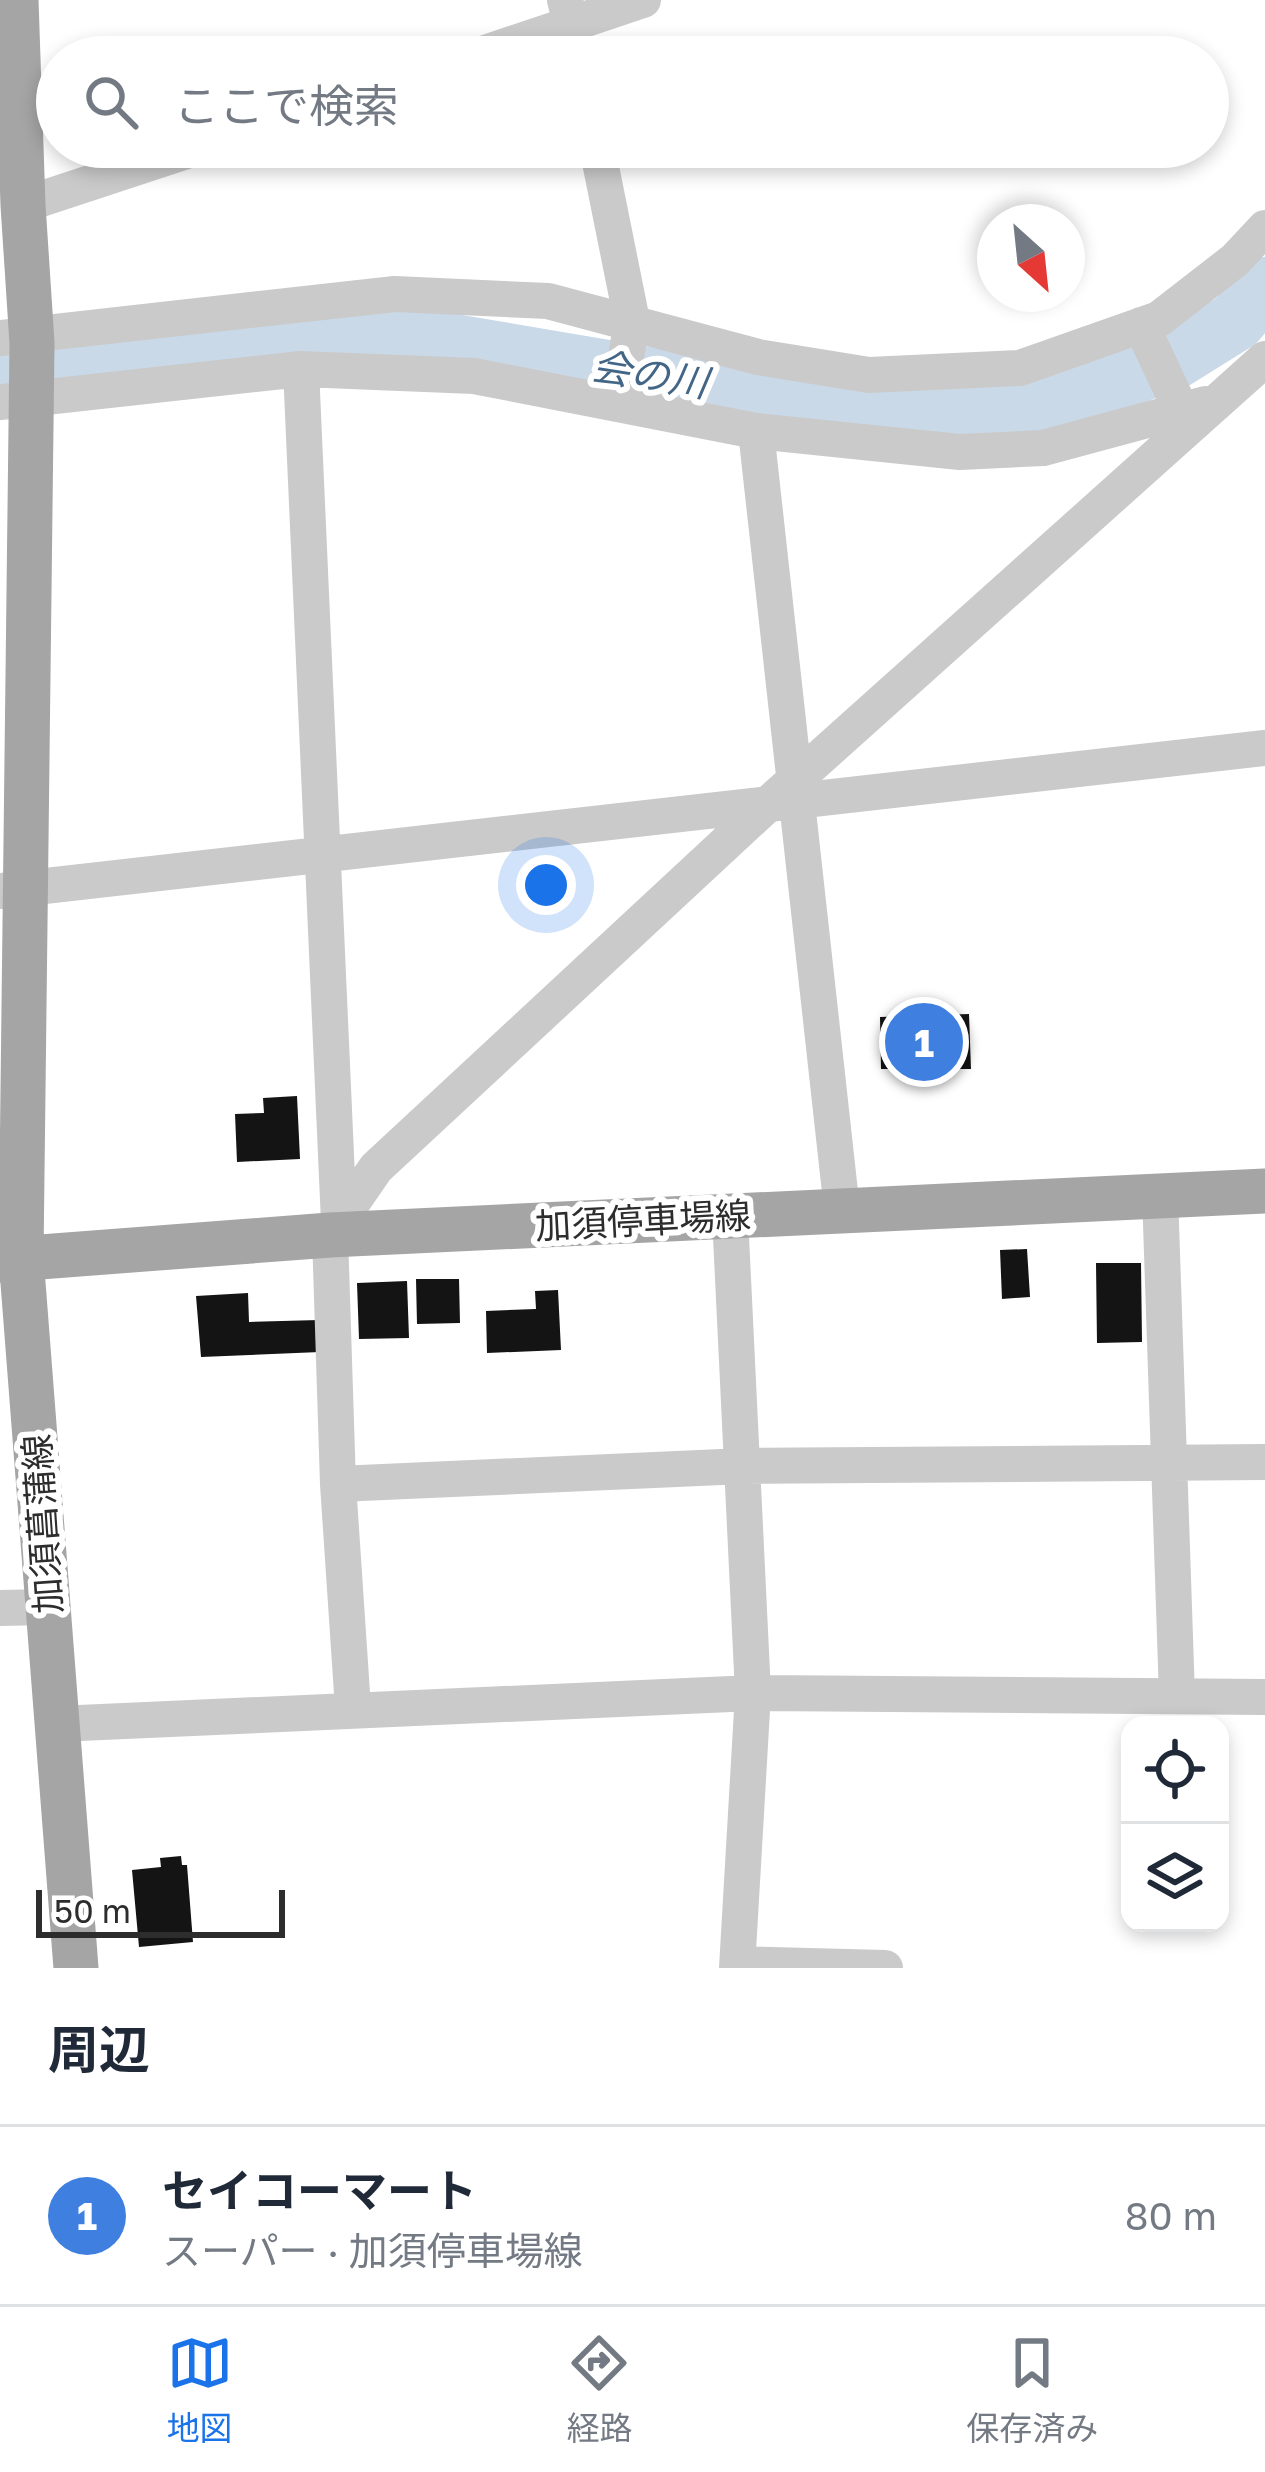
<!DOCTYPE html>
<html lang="ja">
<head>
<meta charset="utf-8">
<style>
  body { margin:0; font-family:"Golos Text","Noto Sans JP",sans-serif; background:#f6f6f7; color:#1f2937 }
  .controls { position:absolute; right:36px; bottom:36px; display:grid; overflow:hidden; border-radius:24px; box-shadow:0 6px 18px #0003 }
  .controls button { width:108px; height:108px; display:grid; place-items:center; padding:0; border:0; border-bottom:3px solid #e0e1e3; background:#fff; color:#1f2937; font:60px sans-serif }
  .compass { position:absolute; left:977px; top:204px; width:108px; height:108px; border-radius:50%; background:#fff; box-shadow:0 6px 18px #0003; rotate:153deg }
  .scale { position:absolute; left:36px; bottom:30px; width:249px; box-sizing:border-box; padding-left:12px; border:6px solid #2d2d2d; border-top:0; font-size:33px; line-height:42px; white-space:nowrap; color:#2d2d2d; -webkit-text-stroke:9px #fff; paint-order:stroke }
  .you { position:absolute; left:546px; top:885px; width:42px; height:42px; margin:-30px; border:9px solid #fff; border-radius:50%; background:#1a73e8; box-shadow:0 0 0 18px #1a73e833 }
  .badge { display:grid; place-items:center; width:78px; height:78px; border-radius:50%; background:#1a73e8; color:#fff; font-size:39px; font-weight:700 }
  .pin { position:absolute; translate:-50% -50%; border:6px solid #fff; box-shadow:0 3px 12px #0006 }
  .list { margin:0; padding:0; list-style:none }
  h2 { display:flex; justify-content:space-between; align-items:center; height:156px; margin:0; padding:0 48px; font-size:51px }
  h2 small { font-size:39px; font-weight:400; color:#747a83 }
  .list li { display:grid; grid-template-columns:78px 1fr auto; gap:36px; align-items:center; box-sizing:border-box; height:180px; padding:0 48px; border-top:3px solid #e0e1e3 }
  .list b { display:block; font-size:45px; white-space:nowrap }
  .list p { margin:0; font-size:39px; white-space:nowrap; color:#747a83 }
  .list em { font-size:39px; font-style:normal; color:#747a83 }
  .icon { flex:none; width:66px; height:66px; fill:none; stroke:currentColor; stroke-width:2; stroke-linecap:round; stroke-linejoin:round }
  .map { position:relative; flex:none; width:1265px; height:1968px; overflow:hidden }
  .search { position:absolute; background:#fff; box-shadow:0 6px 18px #0003; left:36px; right:36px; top:36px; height:132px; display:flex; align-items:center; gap:30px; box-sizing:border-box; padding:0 42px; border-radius:66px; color:#747a83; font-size:45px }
  .sheet { height:336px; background:#fff }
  nav { display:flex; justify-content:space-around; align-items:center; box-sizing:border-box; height:168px; border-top:3px solid #e0e1e3; background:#fff; font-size:33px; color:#747a83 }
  nav a { display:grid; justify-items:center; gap:6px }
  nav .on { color:#1a73e8 }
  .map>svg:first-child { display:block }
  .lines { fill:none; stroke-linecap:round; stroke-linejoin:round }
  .river { stroke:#cad9e7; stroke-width:60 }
  .building { fill:#141414 }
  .minor { stroke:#cacaca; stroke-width:36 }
  .major { stroke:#a5a5a5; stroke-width:45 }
  .labels { text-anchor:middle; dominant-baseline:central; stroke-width:12; stroke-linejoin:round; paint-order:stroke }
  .street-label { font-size:36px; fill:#2d2d2d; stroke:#fff }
  .water-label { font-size:39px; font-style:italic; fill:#446686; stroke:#fff }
</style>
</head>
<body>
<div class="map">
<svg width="1265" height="1968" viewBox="0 0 1265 1968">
  <rect width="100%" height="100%" fill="#fff"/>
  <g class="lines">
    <path class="river" d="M0 369 175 339 412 337 714 388 939 419 1028 413 1175 359 1236 321 1265 287"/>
  </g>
  <path class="building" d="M969 1014 971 1069H881L880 1017Z
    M297 1096 300 1159 237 1162 235 1114 264 1113 263 1098Z
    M1027 1249 1030 1297 1002 1299 1000 1250Z
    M1096 1263H1141L1142 1342 1097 1343Z
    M416 1279H459L460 1323 417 1324Z
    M407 1281 409 1338 359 1339 357 1283Z
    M558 1290 561 1350 487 1353 486 1311 536 1309 535 1291Z
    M248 1293 249 1322 319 1320 320 1352 201 1357 196 1296Z
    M181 1856 182 1865H187L193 1942 139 1947 132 1870 161 1867 160 1858Z"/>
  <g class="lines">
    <path class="minor" d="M565 0 579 57
      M473 57 643 0
      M597 147 632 321 618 404
      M23 205 199 147
      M1141 325 1181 410
      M0 338 395 294 548 301 758 357 869 375 1020 368 1159 319 1235 260 1265 228
      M301 369 339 1222
      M0 402 301 369 474 376 756 431 960 452 1043 448 1206 404
      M756 431 842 1210
      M0 891 1265 748
      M1160 1194 1177 1696
      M730 1216 753 1693 737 1968
      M338 1484 744 1466 1265 1462
      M0 1608 48 1607
      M353 1708 338 1484 330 1235 376 1168 767 805 1265 359
      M57 1724 753 1693 1265 1697
      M738 1964 885 1968"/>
    <path class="major" d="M16 0 23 205 32 343 21 1257 76 1968
      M0 1260 330 1235 1265 1191"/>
  </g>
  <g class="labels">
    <g class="street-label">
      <text transform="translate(643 1220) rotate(-3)">加須停車場線</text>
      <text transform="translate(42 1524) rotate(-94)">加須菖蒲線</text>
    </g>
    <g class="water-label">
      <text transform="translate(650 374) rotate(9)">会の川</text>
    </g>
  </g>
</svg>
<div class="controls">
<button><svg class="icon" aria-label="locate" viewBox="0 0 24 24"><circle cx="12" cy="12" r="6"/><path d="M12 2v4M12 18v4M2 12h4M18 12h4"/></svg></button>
<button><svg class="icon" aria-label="layers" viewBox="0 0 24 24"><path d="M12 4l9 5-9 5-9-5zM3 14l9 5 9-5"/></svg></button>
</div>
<svg class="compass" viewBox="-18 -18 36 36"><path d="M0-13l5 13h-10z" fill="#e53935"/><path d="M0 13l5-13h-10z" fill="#747a83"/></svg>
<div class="scale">50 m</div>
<div class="you"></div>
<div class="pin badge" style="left:924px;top:1042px;background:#3f7fe0">1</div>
<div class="search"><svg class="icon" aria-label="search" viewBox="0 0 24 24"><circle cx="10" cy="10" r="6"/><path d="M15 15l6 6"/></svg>ここで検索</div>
</div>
<section class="sheet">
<h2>周辺<small></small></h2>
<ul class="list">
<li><span class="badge" style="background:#3f7fe0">1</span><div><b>セイコーマート</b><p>スーパー · 加須停車場線</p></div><em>80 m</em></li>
</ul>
</section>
<nav>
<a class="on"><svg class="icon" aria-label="map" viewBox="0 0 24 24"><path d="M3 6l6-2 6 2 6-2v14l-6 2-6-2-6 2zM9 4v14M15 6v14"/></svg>地図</a>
<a><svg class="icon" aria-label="directions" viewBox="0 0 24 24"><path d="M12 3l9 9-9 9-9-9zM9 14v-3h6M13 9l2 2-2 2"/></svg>経路</a>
<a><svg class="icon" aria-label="saved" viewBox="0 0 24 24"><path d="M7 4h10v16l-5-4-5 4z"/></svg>保存済み</a>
</nav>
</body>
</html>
